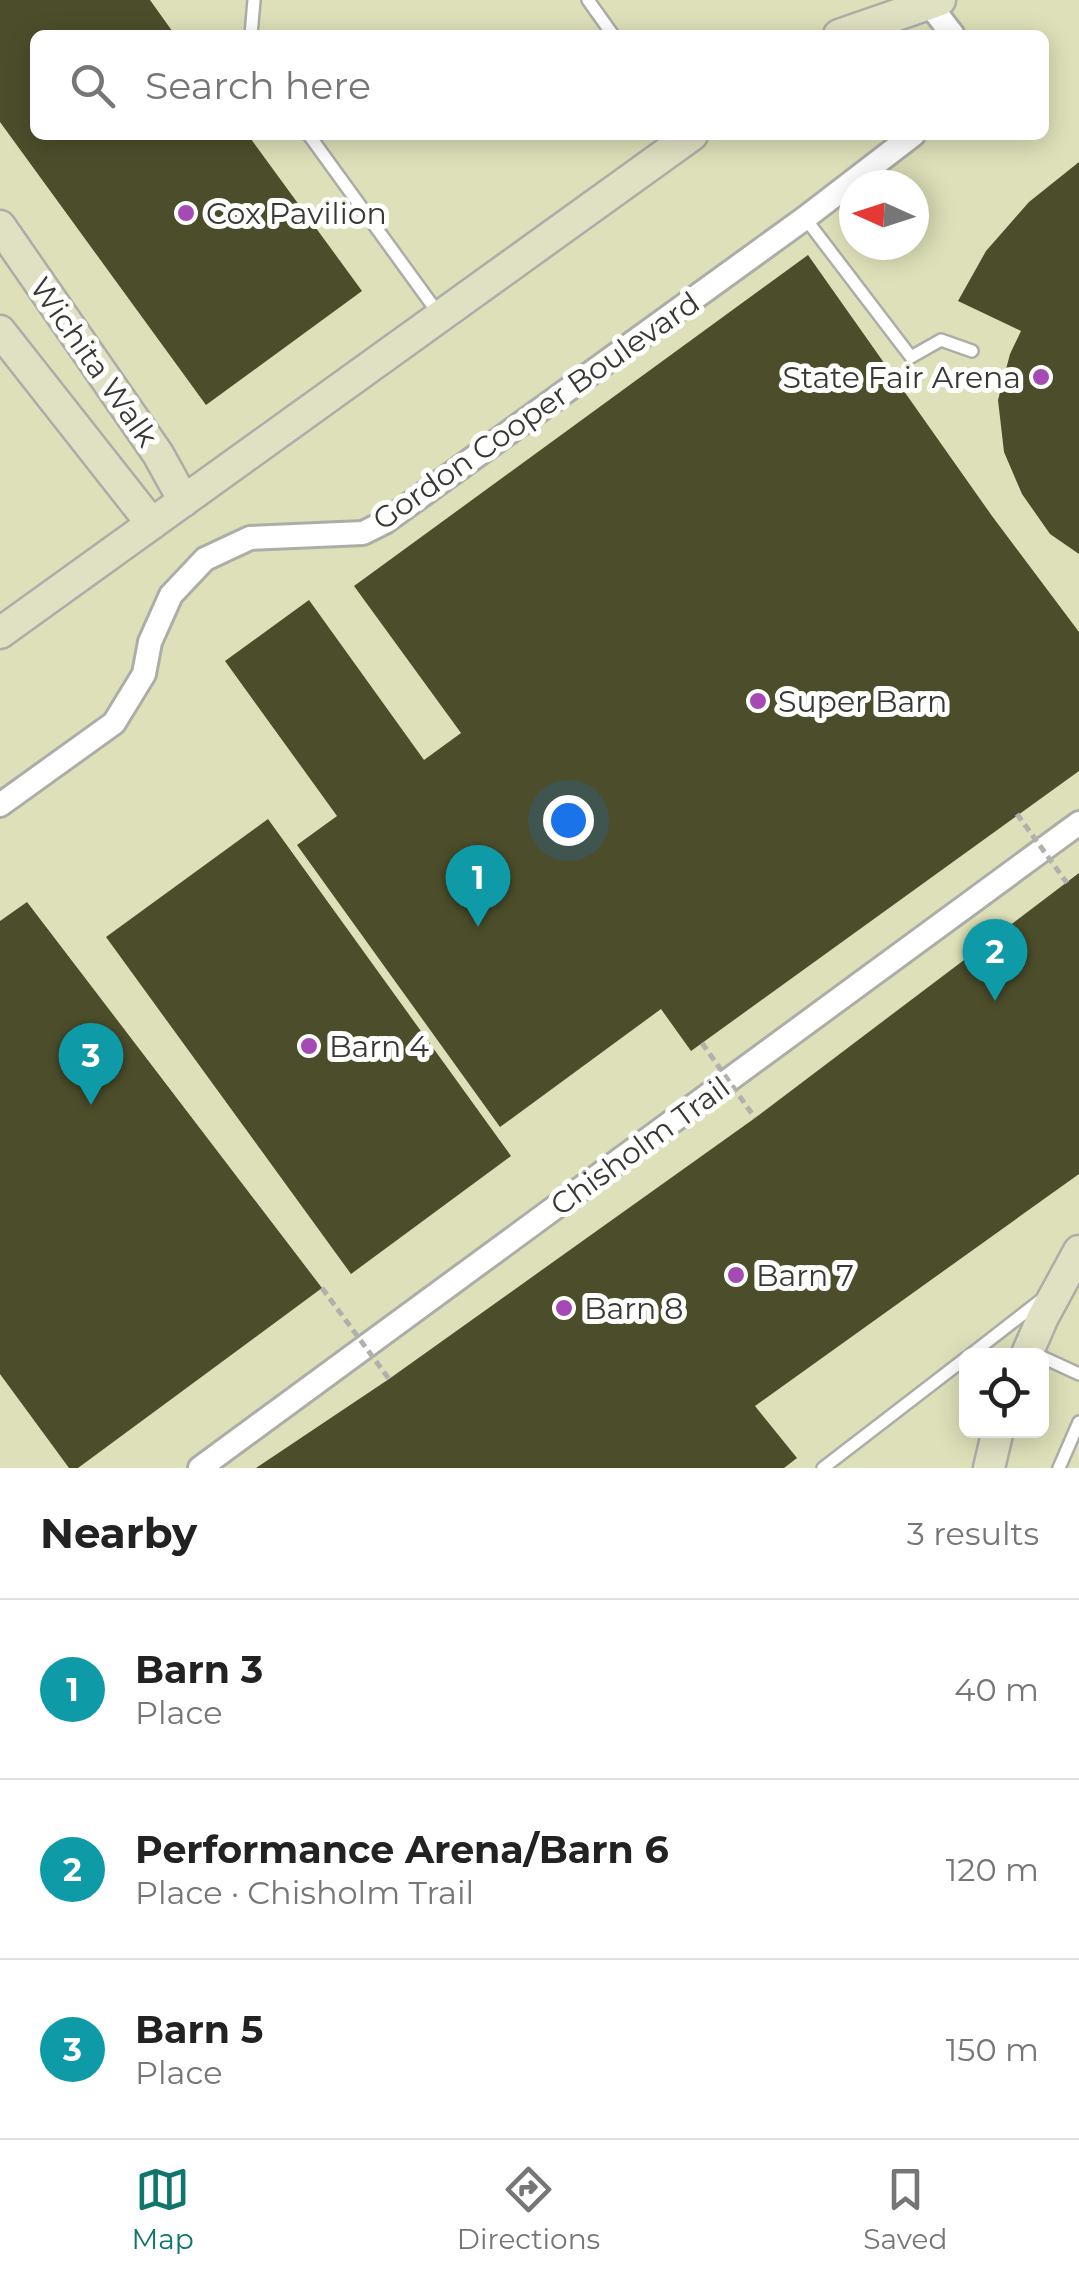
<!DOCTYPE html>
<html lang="en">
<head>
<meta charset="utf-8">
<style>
  body { margin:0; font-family:Montserrat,sans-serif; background:#f6f6f6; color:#222 }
  .controls { position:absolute; right:30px; bottom:30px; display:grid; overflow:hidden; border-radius:15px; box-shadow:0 5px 25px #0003 }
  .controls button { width:90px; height:90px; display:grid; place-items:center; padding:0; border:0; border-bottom:2px solid #e0e0e0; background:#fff; color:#222; font:50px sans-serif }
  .compass { position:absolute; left:839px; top:170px; width:90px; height:90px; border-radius:50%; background:#fff; box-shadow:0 5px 25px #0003; rotate:273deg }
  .you { position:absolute; left:568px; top:820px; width:35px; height:35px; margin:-25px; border:8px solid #fff; border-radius:50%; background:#1a73e8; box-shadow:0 0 0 15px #1a73e833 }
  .badge { display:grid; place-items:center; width:65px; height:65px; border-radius:50%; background:#0f766e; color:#fff; font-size:32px; font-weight:700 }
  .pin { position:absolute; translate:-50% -82px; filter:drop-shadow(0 2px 5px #0008) }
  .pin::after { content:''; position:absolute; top:52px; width:35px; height:30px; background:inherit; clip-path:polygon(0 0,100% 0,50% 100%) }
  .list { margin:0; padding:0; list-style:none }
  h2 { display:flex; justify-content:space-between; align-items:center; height:130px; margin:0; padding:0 40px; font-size:42px }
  h2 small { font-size:32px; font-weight:400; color:#767676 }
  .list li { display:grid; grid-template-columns:65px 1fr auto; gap:30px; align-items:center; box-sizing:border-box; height:180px; padding:0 40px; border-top:2px solid #e0e0e0 }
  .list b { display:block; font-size:38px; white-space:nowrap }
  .list p { margin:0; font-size:32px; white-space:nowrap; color:#767676 }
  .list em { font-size:32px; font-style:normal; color:#767676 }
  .icon { flex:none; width:55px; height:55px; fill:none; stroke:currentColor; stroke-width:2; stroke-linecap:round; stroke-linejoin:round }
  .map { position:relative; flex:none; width:1079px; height:1468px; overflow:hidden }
  .search { position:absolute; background:#fff; box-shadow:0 5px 25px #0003; left:30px; right:30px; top:30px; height:110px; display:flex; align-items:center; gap:25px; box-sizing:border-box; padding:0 35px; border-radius:15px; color:#767676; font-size:38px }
  .sheet { height:670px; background:#fff }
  nav { display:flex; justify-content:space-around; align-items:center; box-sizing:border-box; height:140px; border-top:2px solid #e0e0e0; background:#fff; font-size:28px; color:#767676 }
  nav a { display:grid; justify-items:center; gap:5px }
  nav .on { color:#0f766e }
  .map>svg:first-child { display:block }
  .green { fill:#dde0b8; fill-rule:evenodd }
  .building { fill:#4c4e2b }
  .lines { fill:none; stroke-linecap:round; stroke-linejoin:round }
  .lane-casing { stroke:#adada8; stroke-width:16 }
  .street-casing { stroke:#adada8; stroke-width:28 }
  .secondary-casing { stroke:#adada8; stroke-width:35 }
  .lane { stroke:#fff; stroke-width:11 }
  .street { stroke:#fff; stroke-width:22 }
  .secondary { stroke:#e0e1c2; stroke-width:30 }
  .path-bridge { stroke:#b0b0ac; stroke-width:5; stroke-dasharray:8 5; stroke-linecap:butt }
  .poi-dot { fill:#a54ab5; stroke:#fffffe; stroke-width:4 }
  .labels { text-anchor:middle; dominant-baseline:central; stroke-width:10; stroke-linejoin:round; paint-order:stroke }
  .poi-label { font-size:30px; fill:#383836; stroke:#fffffe; text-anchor:start }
  .street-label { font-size:30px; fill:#383836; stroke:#fffffe }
</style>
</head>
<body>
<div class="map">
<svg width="1079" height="1468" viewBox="0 0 1079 1468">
  <rect width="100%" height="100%" fill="#eeefe9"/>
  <path class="green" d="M0 0H1079V1468H0ZM35 35H1044V135H35ZM854 185H914V245H854ZM966 1356H1042V1430H966Z"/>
  <path class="building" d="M0 0H150L175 35H35V135H248L362 291 206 405 0 122Z
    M1079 162V554L1050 534 1022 494 1004 452 998 400 1010 354 1021 331 958 301 986 251 1029 202Z
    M808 255 992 516 1079 632V771L691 1051 661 1009 500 1127 297 845 337 816 225 661 309 600 424 760 461 733 354 586Z
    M268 819 511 1156 351 1274 106 937Z
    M1079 873V1174L755 1406 797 1458 784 1468H256L389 1379 755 1118Z
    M27 902 322 1288 78 1468H69L0 1374V921Z"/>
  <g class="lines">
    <defs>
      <path id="lane" d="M588 0 613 35
        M251 35 254 0
        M309 135 438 313
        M805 218 911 357 941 340 972 351
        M969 1356 1041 1300
        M1042 1357 1079 1374
        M823 1468 966 1358
        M1059 1468 1079 1422"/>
      <path id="street" d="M929 4 953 35
        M0 805 114 723 144 674 150 642 171 595 205 559 250 538 363 533 385 522 805 218 913 135
        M200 1468 1079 823"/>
      <path id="secondary" d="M839 35 940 0
        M0 226 158 454 184 501
        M0 331 152 524
        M0 633 692 135
        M1026 1356 1043 1317 1079 1251
        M989 1468 998 1430"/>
    </defs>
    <use href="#lane" class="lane-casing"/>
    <use href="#street" class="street-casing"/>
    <use href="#secondary" class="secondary-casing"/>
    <use href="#lane" class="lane"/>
    <use href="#street" class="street"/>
    <use href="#secondary" class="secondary"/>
    <path class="path-bridge" d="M1017 814 1067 883
      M702 1043 755 1118
      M322 1288 389 1379"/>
  </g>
  <g class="poi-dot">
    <circle cx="186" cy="213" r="10"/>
    <circle cx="1041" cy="377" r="10"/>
    <circle cx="758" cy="701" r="10"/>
    <circle cx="309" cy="1046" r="10"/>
    <circle cx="736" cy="1275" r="10"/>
    <circle cx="564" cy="1308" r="10"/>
  </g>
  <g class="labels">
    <g class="poi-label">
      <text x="206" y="213">Cox Pavilion</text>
      <text x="1021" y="377" text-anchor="end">State Fair Arena</text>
      <text x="778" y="701">Super Barn</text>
      <text x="329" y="1046">Barn 4</text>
      <text x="756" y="1275">Barn 7</text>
      <text x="584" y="1308">Barn 8</text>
    </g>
    <g class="street-label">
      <text transform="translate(94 362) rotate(55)">Wichita Walk</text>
      <text transform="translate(536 411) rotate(-35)">Gordon Cooper Boulevard</text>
      <text transform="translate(640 1146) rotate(-36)">Chisholm Trail</text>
    </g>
  </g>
</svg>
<div class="controls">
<button><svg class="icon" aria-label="locate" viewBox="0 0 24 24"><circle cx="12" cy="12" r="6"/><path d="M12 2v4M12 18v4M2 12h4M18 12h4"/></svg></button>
</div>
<svg class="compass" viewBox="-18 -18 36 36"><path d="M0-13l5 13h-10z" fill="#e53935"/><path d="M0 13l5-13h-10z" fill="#767676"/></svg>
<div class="you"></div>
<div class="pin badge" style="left:478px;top:927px;background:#0f9aa8">1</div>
<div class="pin badge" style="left:995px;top:1001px;background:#0f9aa8">2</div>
<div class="pin badge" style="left:91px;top:1105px;background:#0f9aa8">3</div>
<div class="search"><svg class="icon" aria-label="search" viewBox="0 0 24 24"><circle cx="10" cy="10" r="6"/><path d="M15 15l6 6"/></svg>Search here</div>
</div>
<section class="sheet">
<h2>Nearby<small>3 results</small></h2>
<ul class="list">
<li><span class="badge" style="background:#0f9aa8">1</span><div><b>Barn 3</b><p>Place</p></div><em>40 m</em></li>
<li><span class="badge" style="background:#0f9aa8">2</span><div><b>Performance Arena/Barn 6</b><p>Place · Chisholm Trail</p></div><em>120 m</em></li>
<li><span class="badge" style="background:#0f9aa8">3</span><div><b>Barn 5</b><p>Place</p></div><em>150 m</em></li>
</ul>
</section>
<nav>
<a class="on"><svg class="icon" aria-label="map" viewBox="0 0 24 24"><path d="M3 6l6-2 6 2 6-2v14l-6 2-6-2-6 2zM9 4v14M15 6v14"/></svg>Map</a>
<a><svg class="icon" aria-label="directions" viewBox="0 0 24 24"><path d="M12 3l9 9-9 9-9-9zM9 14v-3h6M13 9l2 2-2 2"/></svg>Directions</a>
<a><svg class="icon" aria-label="saved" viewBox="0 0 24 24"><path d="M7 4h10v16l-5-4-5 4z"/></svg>Saved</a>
</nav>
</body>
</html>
